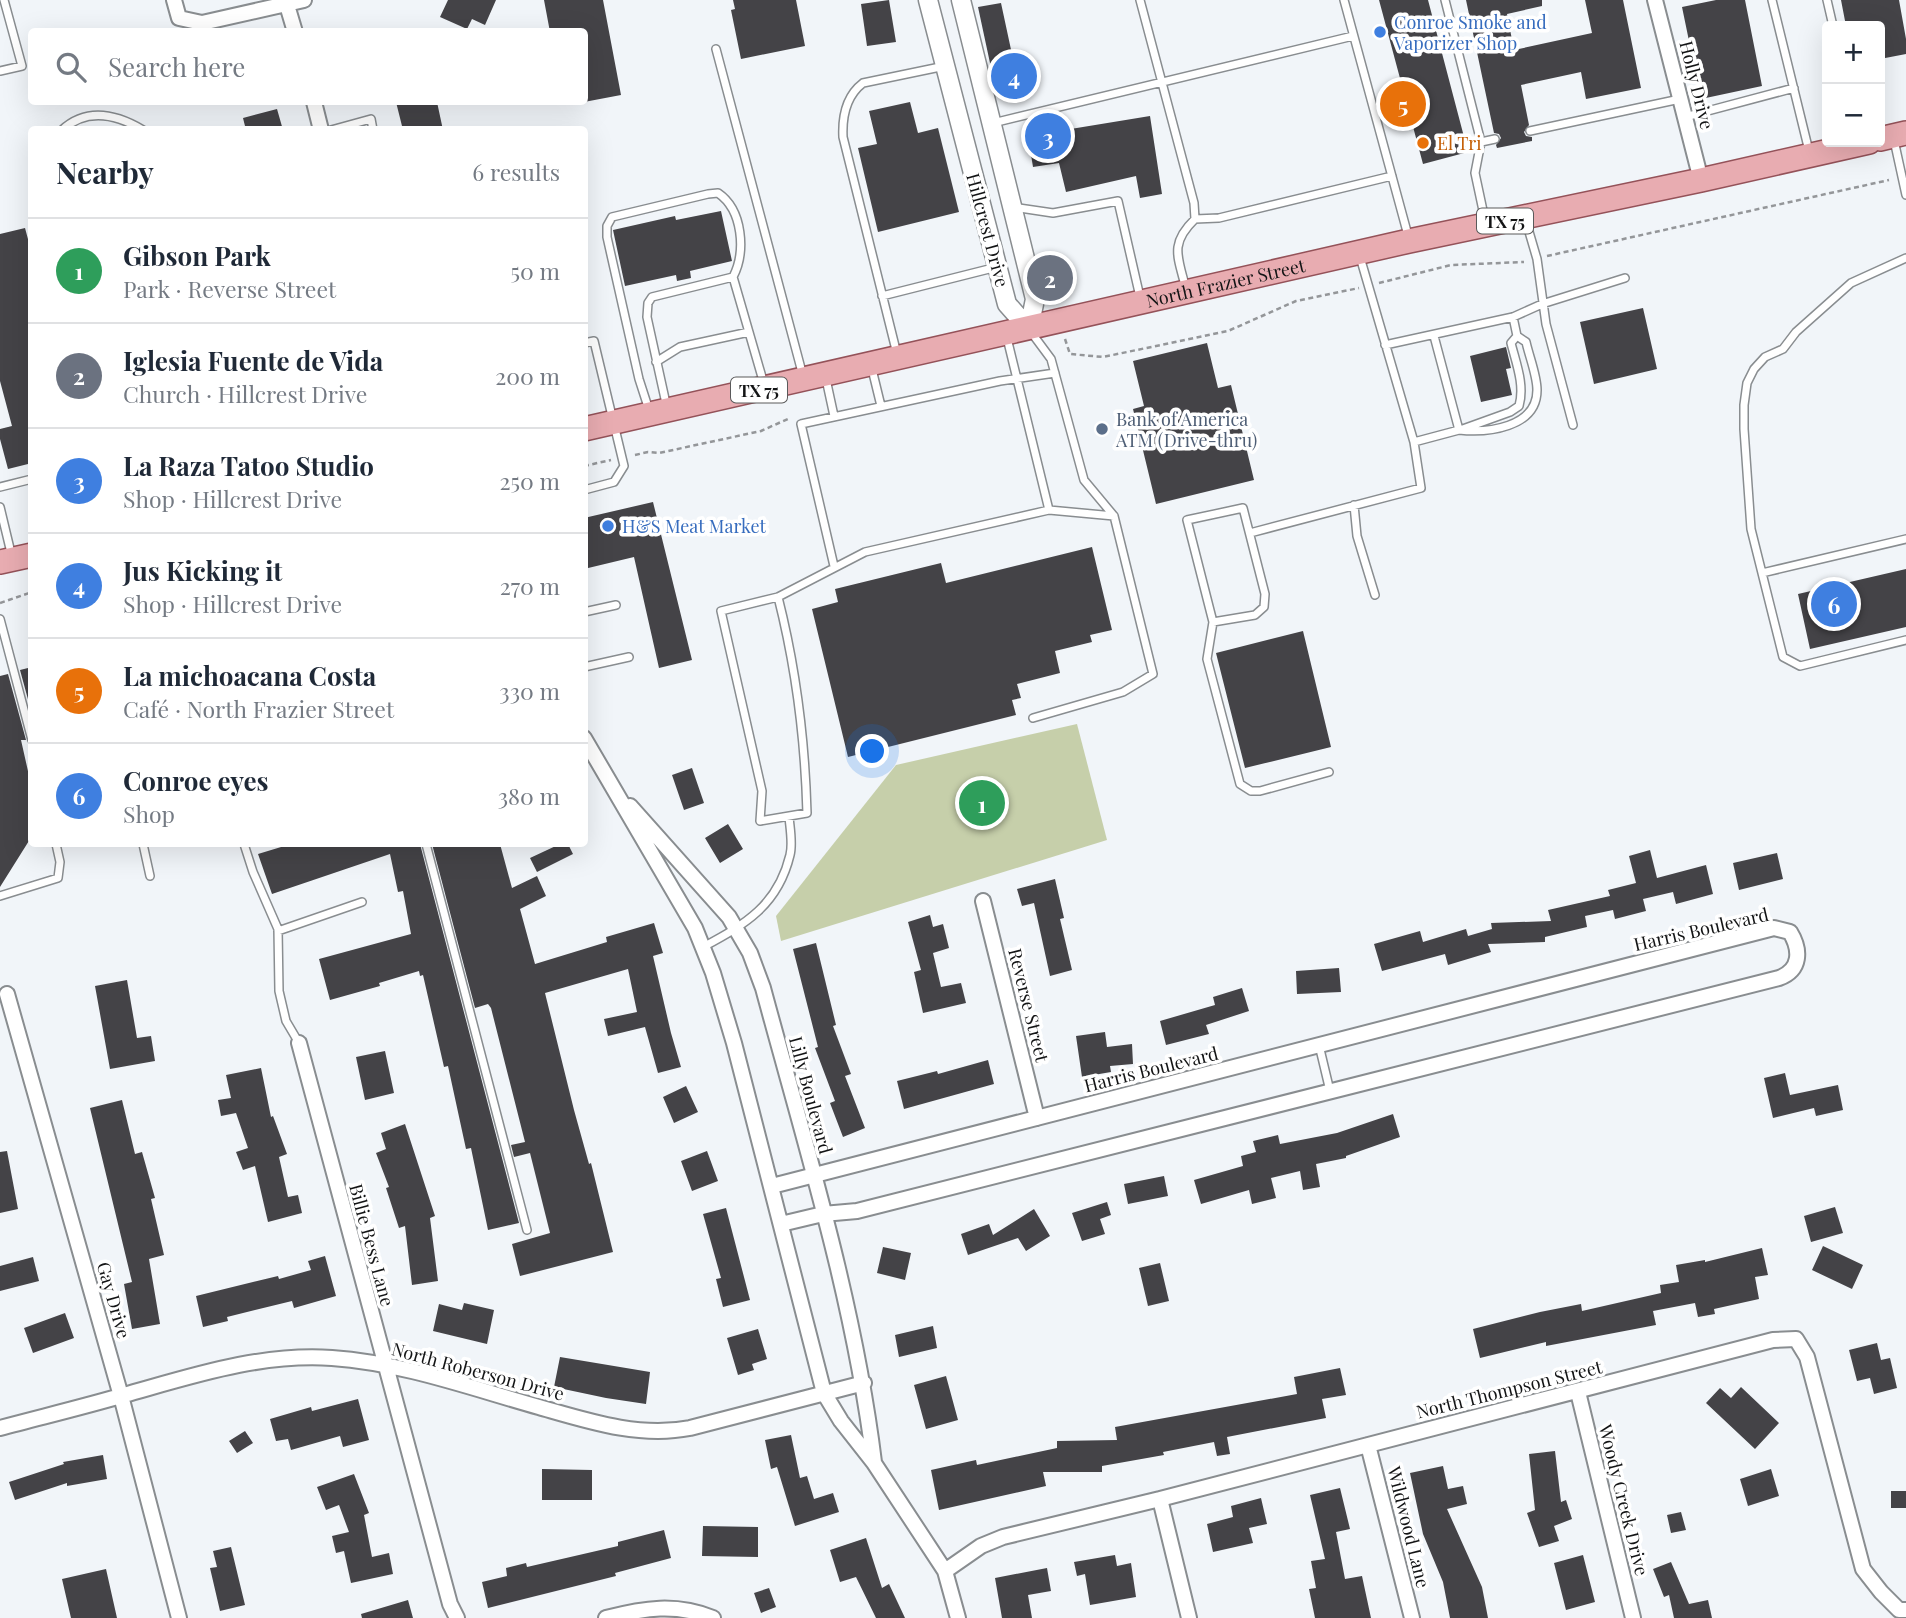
<!DOCTYPE html>
<html lang="en">
<head>
<meta charset="utf-8">
<style>
  body { margin:0; font-family:"Playfair Display",serif; background:#f6f6f7; color:#1f2937 }
  .controls { position:absolute; right:21px; top:21px; display:grid; overflow:hidden; border-radius:7px; box-shadow:0 7px 28px #0002 }
  .controls button { width:63px; height:63px; display:grid; place-items:center; padding:0; border:0; border-bottom:2px solid #e0e1e3; background:#fff; color:#1f2937; font:35px sans-serif }
  .you { position:absolute; left:873px; top:752px; width:24px; height:24px; margin:-18px; border:5px solid #fff; border-radius:50%; background:#1a73e8; box-shadow:0 0 0 10px #1a73e833 }
  .badge { display:grid; place-items:center; width:46px; height:46px; border-radius:50%; background:#b45309; color:#fff; font-size:23px; font-weight:700 }
  .pin { position:absolute; translate:-50% -50%; border:4px solid #fff; box-shadow:0 2px 7px #0006 }
  .list { margin:0; padding:0; list-style:none }
  h2 { display:flex; justify-content:space-between; align-items:center; height:91px; margin:0; padding:0 28px; font-size:30px }
  h2 small { font-size:23px; font-weight:400; color:#747a83 }
  .list li { display:grid; grid-template-columns:46px 1fr auto; gap:21px; align-items:center; box-sizing:border-box; height:105px; padding:0 28px; border-top:2px solid #e0e1e3 }
  .list b { display:block; font-size:26px; white-space:nowrap }
  .list p { margin:0; font-size:23px; white-space:nowrap; color:#747a83 }
  .list em { font-size:23px; font-style:normal; color:#747a83 }
  .icon { flex:none; width:38px; height:38px; fill:none; stroke:currentColor; stroke-width:2; stroke-linecap:round; stroke-linejoin:round }
  .map { position:relative; flex:none; width:1906px; height:1618px; overflow:hidden }
  .search { position:absolute; background:#fff; box-shadow:0 7px 28px #0002; left:28px; top:28px; width:560px; height:77px; display:flex; align-items:center; gap:18px; box-sizing:border-box; padding:0 24px; border-radius:7px; color:#747a83; font-size:26px }
  .panel { position:absolute; background:#fff; box-shadow:0 7px 28px #0002; left:28px; top:126px; width:560px; height:721px; border-radius:7px }
  .map>svg:first-child { display:block }
  .green { fill:#c6cfaa }
  .building { fill:#444347 }
  .lines { fill:none; stroke-linecap:round; stroke-linejoin:round }
  .service-casing { stroke:#898d90; stroke-width:10 }
  .minor-casing { stroke:#898d90; stroke-width:18 }
  .tertiary-casing { stroke:#898d90; stroke-width:21 }
  .primary-casing { stroke:#945259; stroke-width:26 }
  .path { stroke:#949699; stroke-width:2.5; stroke-dasharray:5 3.5; stroke-linecap:butt }
  .service { stroke:#fff; stroke-width:7 }
  .minor { stroke:#fff; stroke-width:14 }
  .tertiary { stroke:#fff; stroke-width:18 }
  .primary { stroke:#e8acb1; stroke-width:23 }
  .shop-dot { fill:#3f7fe0; stroke:#fff; stroke-width:2.5 }
  .food-dot { fill:#e8710a; stroke:#fff; stroke-width:2.5 }
  .service-dot { fill:#5c6f8a; stroke:#fff; stroke-width:2.5 }
  .labels { text-anchor:middle; dominant-baseline:central; stroke-width:7; stroke-linejoin:round; paint-order:stroke }
  .shield { fill:#fff; stroke:#5a5a5b; stroke-width:2 }
  .shield-label { font-size:16px; font-weight:bold; fill:#131415 }
  .shop-label { font-size:18px; fill:#366cbe; stroke:#fff; text-anchor:start }
  .street-label { font-size:18px; fill:#131415; stroke:#fff }
  .food-label { font-size:18px; fill:#c56008; stroke:#fff; text-anchor:start }
  .service-label { font-size:18px; fill:#4e5e75; stroke:#fff; text-anchor:start }
</style>
</head>
<body>
<div class="map">
<svg width="1906" height="1618" viewBox="0 0 1906 1618">
  <rect width="100%" height="100%" fill="#f1f5f9"/>
  <path class="green" d="M1077 724 1107 840 781 941 776 916 896 765Z"/>
  <path class="building" d="M448 0H496L485 25 472 19 467 29 440 17Z
    M544 0H603L621 95 584 102V32H550Z
    M733 0H796L805 46 741 59 731 10 735 9Z
    M889 0 896 42 867 46 861 4Z
    M1379 0H1428L1468 152 1423 164Z
    M1466 0H1542V6L1507 14 1514 50 1592 33 1585 0H1623L1641 88 1586 99 1581 72 1521 85 1529 125 1524 132 1526 136 1532 137V141L1497 148 1496 145 1501 138 1499 134 1494 133Z
    M1716 0H1745L1762 86 1701 99 1682 7Z
    M1841 0H1899L1906 39V54L1880 59V26H1846Z
    M1001 3 1019 87 996 91 978 7Z
    M396 102H437L443 130H403Z
    M910 102 918 133 938 128 959 212 878 232 858 148 877 144 869 111Z
    M277 109 283 130H246L243 118Z
    M1150 116 1162 194 1140 198 1136 176 1066 192 1059 163 1033 167 1028 136Z
    M721 211 732 261 690 271 691 278 677 281 676 275 625 286 613 230 675 216 676 220Z
    M25 228 32 254V463L8 469 0 439V429L12 426 0 381V234Z
    M1643 308 1657 369 1594 384 1580 322Z
    M1207 343 1218 388 1231 385 1254 480 1156 504 1133 409 1144 406 1133 361Z
    M1506 347 1511 368 1506 369 1512 395 1481 402 1470 356Z
    M653 502 692 660 659 668 634 557 584 569V518Z
    M1092 547 1112 630 1090 635 1092 642 1055 651 1060 673 1017 684 1021 698 1012 700 1016 715 848 757 812 609 838 602 835 589 941 563 946 583Z
    M1906 569V627L1810 649 1798 594Z
    M1303 631 1331 747 1245 768 1216 653Z
    M32 667V714L20 670Z
    M8 674 26 740H21L32 789V836L0 887V676Z
    M692 768 704 803 684 810 672 775Z
    M728 824 743 849 720 863 705 838Z
    M291 844H420L519 1223 488 1230 471 1148 466 1149 448 1066 444 1067 423 975 420 976 419 971 379 983 380 986 330 1000 319 959 411 934 403 891 398 892 390 854 272 894 258 854Z
    M432 844H500L512 888 537 876 546 896 520 909 535 964 607 942 606 937 654 923 663 953 653 956 671 1033 681 1067 658 1073 645 1027 608 1036 604 1019 637 1012 628 969 545 993 574 1110 589 1164 591 1163 613 1252 520 1276 512 1244 550 1233 530 1153 514 1157 511 1145 525 1142 491 1008 488 1004 475 1008Z
    M560 844H568L573 854 537 872 530 858Z
    M1650 850 1657 878 1706 865 1713 894 1676 904 1673 892 1643 899 1646 911 1615 919 1613 910 1585 916 1587 927 1545 937V942L1488 944 1491 952 1448 965 1445 954 1382 971 1374 944 1420 931 1423 942 1466 929 1468 936 1492 929 1491 923 1551 921 1548 910 1610 896 1608 890 1636 883 1629 856Z
    M1777 853 1783 879 1739 890 1733 863Z
    M1055 879 1064 918 1060 919 1072 970 1050 976 1034 903 1022 906 1017 889Z
    M930 915 933 927 943 924 949 948 933 953 941 987 961 983 966 1003 923 1013 914 972 921 970 908 922Z
    M816 943 836 1025 833 1026 851 1074 845 1076 865 1128 843 1137 830 1103 835 1101 815 1048 818 1047 793 949Z
    M1339 968 1341 992 1297 994 1296 971Z
    M127 980 137 1038 151 1036 155 1061 110 1069 95 986Z
    M1242 988 1249 1011 1206 1025 1209 1034 1166 1045 1160 1021 1215 1005 1213 997Z
    M1105 1032 1107 1047 1132 1044 1133 1064 1110 1066 1111 1072 1082 1077 1076 1036Z
    M385 1051 394 1093 365 1100 356 1057Z
    M988 1060 994 1084 904 1109 897 1081 937 1071 938 1074Z
    M261 1068 271 1117 273 1116 287 1154 279 1157 288 1197 298 1195 302 1213 268 1222 255 1166 243 1170 236 1152 248 1148 236 1113 221 1116 218 1100 231 1098 226 1075Z
    M1785 1073 1790 1095 1838 1085 1843 1110 1816 1116 1814 1108 1773 1118 1764 1078Z
    M686 1086 698 1112 674 1123 663 1097Z
    M122 1100 135 1154 142 1152 155 1198 151 1199 164 1255 149 1259 160 1324 132 1329 124 1284 132 1282 90 1108Z
    M1393 1114 1400 1137 1346 1156V1158L1316 1164 1320 1187 1303 1190 1300 1171 1271 1178 1276 1198 1252 1204 1249 1190 1201 1204 1194 1180 1243 1166 1241 1156 1256 1152 1253 1141 1278 1135 1280 1144 1337 1133Z
    M405 1124 435 1216 430 1218 438 1281 412 1285 405 1226 399 1228 386 1188 389 1187 376 1153 386 1149 381 1133Z
    M7 1151 18 1209 0 1213V1152Z
    M707 1151 718 1181 692 1191 681 1161Z
    M1164 1176 1168 1196 1128 1204 1124 1184Z
    M1107 1202 1111 1215 1100 1219 1105 1234 1082 1241 1072 1213Z
    M1835 1207 1843 1233 1811 1242 1804 1216Z
    M726 1208 750 1300 723 1307 716 1279 721 1278 703 1214Z
    M1034 1209 1050 1236 1026 1251 1018 1238 968 1255 961 1234 989 1224 993 1235Z
    M1823 1246 1863 1265 1852 1289 1812 1270Z
    M883 1247 911 1253 905 1280 877 1273Z
    M1762 1248 1768 1275 1755 1277 1759 1299 1714 1309 1715 1314 1698 1317 1695 1303 1653 1311 1656 1325 1546 1346V1342L1480 1358 1473 1329 1540 1312 1581 1304 1582 1311 1661 1293 1660 1285 1679 1282 1676 1265 1705 1260V1262Z
    M325 1256 336 1296 294 1308 292 1301 227 1317 228 1321 203 1327 196 1296 278 1276 279 1279 311 1270 308 1261Z
    M33 1257 39 1281 0 1291V1266Z
    M1160 1263 1169 1301 1148 1306 1139 1268Z
    M464 1303 494 1310 487 1344 433 1331 439 1304 462 1310Z
    M65 1313 74 1338 33 1353 24 1328Z
    M933 1326 937 1348 899 1357 895 1335Z
    M758 1329 767 1359 752 1364 754 1370 738 1375 727 1338Z
    M1877 1343 1881 1360 1890 1358 1897 1388 1874 1394 1870 1378 1857 1381 1849 1350Z
    M560 1357 650 1372 646 1404 606 1398 554 1387Z
    M1340 1368 1346 1395 1322 1399 1326 1418 1227 1437 1230 1454 1217 1456 1214 1442 1163 1452 1164 1455 1102 1466V1472H1043L1046 1486 939 1510 931 1470 976 1460 977 1465 1057 1448V1441L1117 1440 1115 1427 1297 1394 1294 1377Z
    M946 1376 958 1420 926 1429 914 1385Z
    M1741 1387 1779 1423 1755 1449 1706 1403 1720 1388 1731 1398Z
    M358 1399 369 1440 343 1447 340 1436 291 1450 288 1439 276 1441 270 1419 311 1407 312 1411Z
    M245 1431 253 1443 237 1453 229 1441Z
    M791 1435 800 1478 807 1476 814 1499 833 1493 839 1512 795 1526 777 1467 771 1469 765 1440Z
    M1555 1451 1561 1502 1566 1500 1572 1519 1554 1526 1559 1541 1539 1547 1527 1513 1535 1510 1529 1454Z
    M103 1455 107 1479 67 1486V1483L15 1500 9 1482 64 1464 63 1462Z
    M1443 1466 1448 1489 1463 1486 1467 1504 1447 1509 1482 1587 1488 1618H1450L1443 1582 1423 1534 1410 1473Z
    M542 1469 592 1470V1500H542Z
    M1771 1469 1779 1496 1748 1506 1740 1479Z
    M354 1474 369 1513 364 1515 372 1557 389 1553 393 1574 351 1583 344 1551 336 1553 332 1536 349 1532 339 1505 326 1510 317 1487Z
    M1340 1488 1350 1529 1336 1532 1345 1579 1362 1576 1371 1618H1315L1309 1589 1316 1588 1311 1561 1325 1559 1310 1495Z
    M1891 1491H1906V1508H1891Z
    M1261 1498 1267 1524 1249 1528 1253 1543 1213 1552 1207 1524 1233 1517 1231 1506Z
    M1681 1512 1686 1530 1671 1533 1667 1515Z
    M703 1526 758 1527V1557L702 1556Z
    M664 1530 671 1558 615 1573 616 1576 488 1608 482 1582 507 1576 506 1568 526 1563 527 1567 618 1546V1542Z
    M866 1538 882 1588 889 1584 905 1618H876L856 1577 840 1582 830 1550Z
    M231 1547 245 1605 220 1611 210 1568 217 1567 213 1551Z
    M1115 1555 1117 1566 1131 1563 1136 1597 1090 1605 1085 1574 1077 1576 1074 1562Z
    M1583 1555 1595 1602 1566 1610 1554 1563Z
    M1671 1562 1689 1604 1708 1600 1712 1618H1674L1669 1595 1664 1597 1653 1569Z
    M1047 1568 1051 1591 1028 1595 1032 1618H1002L995 1578Z
    M106 1569 117 1618H71L62 1579Z
    M769 1588 776 1607 761 1613 754 1593Z
    M408 1600 413 1618H362L361 1614Z"/>
  <g class="lines">
    <defs>
      <path id="service" d="M1140 0 1194 203 1195 219C1169 244 1178 257 1186 289
        M1344 0 1409 239
        M1445 0 1481 142 1475 173 1485 220
        M1772 0 1809 151
        M1827 0 1833 26
        M716 49 803 376
        M0 71 22 66 4 0
        M1685 117 1794 88
        M993 123 1353 36
        M62 130C87 107 116 114 143 130
        M331 130 371 119 373 130
        M1530 131 1680 99
        M1894 140 1906 195
        M1481 142 1495 139
        M1013 207 1053 213 1118 201 1140 297
        M1525 218 1537 259 1546 324 1573 425
        M1195 219 1219 218 1392 176
        M1906 258 1851 283 1796 332 1783 349 1765 357 1754 369 1747 383 1744 405V429L1751 529 1762 573 1906 539
        M882 296 997 267
        M1031 332 1051 359 1084 480 1114 516 1153 674 1123 692 1033 718
        M584 343 594 341 624 466 614 482 584 490
        M1385 345 1513 317 1542 304 1625 278
        M897 354 843 137C842 116 846 96 863 83L945 66
        M656 362 680 347 749 332
        M871 365 881 406
        M826 379 834 416
        M667 408 647 317 648 303 652 297 733 277 764 384
        M649 410 639 379 607 237V226L612 217 708 194 718 193C743 210 746 252 733 277
        M1459 430C1487 433 1537 428 1537 390 1537 375 1529 356 1526 342L1517 336 1513 317
        M1460 430 1510 412 1519 406C1525 385 1516 363 1511 343L1517 336
        M1414 442 1459 430 1434 336
        M0 487 32 479
        M1354 505 1357 536 1375 595
        M0 507 12 557
        M1049 510 1114 516
        M1250 533 1421 488 1414 442 1360 257
        M834 566 801 424 1000 381 1055 373
        M1762 573 1783 657 1800 666 1906 640
        M778 597C796 668 805 740 807 813L760 821 762 791 721 611Z
        M778 597 865 552 1049 510 1007 338
        M584 612 616 605
        M0 619 32 740
        M1213 622 1187 520 1243 508 1265 594 1264 607 1255 615 1213 622 1207 659 1240 784 1251 791H1260L1329 772
        M584 667 629 657
        M143 844 150 876
        M244 844 253 872 278 929 279 991 286 1021 299 1043
        M426 844 527 1230
        M0 896 58 878 60 862 56 844
        M278 931 362 902
        M703 947C746 924 778 905 790 855 793 844 790 828 789 817
        M1319 1045 1330 1091"/>
      <path id="minor" d="M174 0 179 18 202 23 304 0
        M1655 0 1701 180
        M287 5 295 32
        M314 102 321 130
        M584 738 695 928 713 973 734 1043 824 1393 841 1421 874 1463 945 1571 958 1618
        M630 806 729 917 750 953 763 988C805 1144 854 1300 874 1462
        M983 901 1037 1118
        M7 994 121 1396 179 1618
        M299 1043 450 1604 457 1618
        M772 1186 1774 928 1790 932C1801 950 1801 970 1779 978L857 1211 823 1214 781 1224
        M1578 1392 1633 1618
        M0 1428C41 1417 83 1407 124 1395 192 1376 260 1353 332 1358 403 1363 471 1388 539 1407 588 1421 639 1438 690 1428L864 1383
        M1368 1445 1412 1618
        M1160 1499 1189 1618
        M945 1571 981 1546 1003 1537 1160 1499 1773 1340 1796 1339 1807 1357 1863 1569 1881 1592 1899 1610H1906
        M606 1618C644 1608 676 1603 713 1618"/>
      <path id="tertiary" d="M928 0 1007 304 1029 329
        M961 0 1035 299 1029 329"/>
      <g id="primary">
        <path d="M1880 139 1906 133"/>
        <path id="s1" d="M584 429 1409 241 1701 180 1869 142"/>
        <path d="M0 562 32 555"/>
      </g>
    </defs>
    <use href="#service" class="service-casing"/>
    <use href="#minor" class="minor-casing"/>
    <use href="#tertiary" class="tertiary-casing"/>
    <use href="#primary" class="primary-casing"/>
    <path class="path" d="M1547 256 1889 180
      M1379 283 1451 265 1524 262
      M1065 339 1070 354 1103 357 1228 331 1296 301 1359 288
      M635 455 648 452 659 453 761 431 790 418
      M584 466 611 460
      M0 603 32 592"/>
    <use href="#service" class="service"/>
    <use href="#minor" class="minor"/>
    <use href="#tertiary" class="tertiary"/>
    <use href="#primary" class="primary"/>
  </g>
  <g class="shop-dot">
    <circle cx="1380" cy="32" r="7"/>
    <circle cx="608" cy="526" r="7"/>
  </g>
  <circle class="food-dot" cx="1423" cy="143" r="7"/>
  <circle class="service-dot" cx="1102" cy="429" r="7"/>
  <g class="labels">
    <g class="shield">
      <rect x="1477" y="208.5" width="56" height="25" rx="5"/>
      <rect x="731" y="377.5" width="56" height="25" rx="5"/>
    </g>
    <g class="shield-label">
      <text x="1505" y="221">TX 75</text>
      <text x="759" y="390">TX 75</text>
    </g>
    <g class="shop-label">
      <text x="1394" y="22">Conroe Smoke and<tspan x="1394" dy="21">Vaporizer Shop</tspan></text>
      <text x="622" y="526">H&amp;S Meat Market</text>
    </g>
    <g class="street-label">
      <text transform="translate(1697 85) rotate(76)">Holly Drive</text>
      <text transform="translate(988 230) rotate(75)">Hillcrest Drive</text>
      <text stroke="none"><textPath href="#s1" startOffset="658">North Frazier Street</textPath></text>
      <text transform="translate(1701 929) rotate(-13)">Harris Boulevard</text>
      <text transform="translate(1029 1005) rotate(76)">Reverse Street</text>
      <text transform="translate(1151 1069) rotate(-14)">Harris Boulevard</text>
      <text transform="translate(811 1095) rotate(75)">Lilly Boulevard</text>
      <text transform="translate(372 1245) rotate(75)">Billie Bess Lane</text>
      <text transform="translate(114 1300) rotate(74)">Gay Drive</text>
      <text transform="translate(478 1371) rotate(15)">North Roberson Drive</text>
      <text transform="translate(1509 1389) rotate(-14)">North Thompson Street</text>
      <text transform="translate(1624 1500) rotate(76)">Woody Creek Drive</text>
      <text transform="translate(1409 1527) rotate(76)">Wildwood Lane</text>
    </g>
    <g class="food-label">
      <text x="1437" y="143">El Tri</text>
    </g>
    <g class="service-label">
      <text x="1116" y="419">Bank of America<tspan x="1116" dy="21">ATM (Drive-thru)</tspan></text>
    </g>
  </g>
</svg>
<div class="controls">
<button>+</button>
<button>−</button>
</div>
<div class="you"></div>
<div class="pin badge" style="left:982px;top:803px;background:#2e9e5b">1</div>
<div class="pin badge" style="left:1050px;top:278px;background:#6b7280">2</div>
<div class="pin badge" style="left:1048px;top:136px;background:#3f7fe0">3</div>
<div class="pin badge" style="left:1014px;top:76px;background:#3f7fe0">4</div>
<div class="pin badge" style="left:1403px;top:104px;background:#e8710a">5</div>
<div class="pin badge" style="left:1834px;top:604px;background:#3f7fe0">6</div>
<div class="search"><svg class="icon" aria-label="search" viewBox="0 0 24 24"><circle cx="10" cy="10" r="6"/><path d="M15 15l6 6"/></svg>Search here</div>
<section class="panel">
<h2>Nearby<small>6 results</small></h2>
<ul class="list">
<li><span class="badge" style="background:#2e9e5b">1</span><div><b>Gibson Park</b><p>Park · Reverse Street</p></div><em>50 m</em></li>
<li><span class="badge" style="background:#6b7280">2</span><div><b>Iglesia Fuente de Vida</b><p>Church · Hillcrest Drive</p></div><em>200 m</em></li>
<li><span class="badge" style="background:#3f7fe0">3</span><div><b>La Raza Tatoo Studio</b><p>Shop · Hillcrest Drive</p></div><em>250 m</em></li>
<li><span class="badge" style="background:#3f7fe0">4</span><div><b>Jus Kicking it</b><p>Shop · Hillcrest Drive</p></div><em>270 m</em></li>
<li><span class="badge" style="background:#e8710a">5</span><div><b>La michoacana Costa</b><p>Café · North Frazier Street</p></div><em>330 m</em></li>
<li><span class="badge" style="background:#3f7fe0">6</span><div><b>Conroe eyes</b><p>Shop</p></div><em>380 m</em></li>
</ul>
</section>
</div>
</body>
</html>
